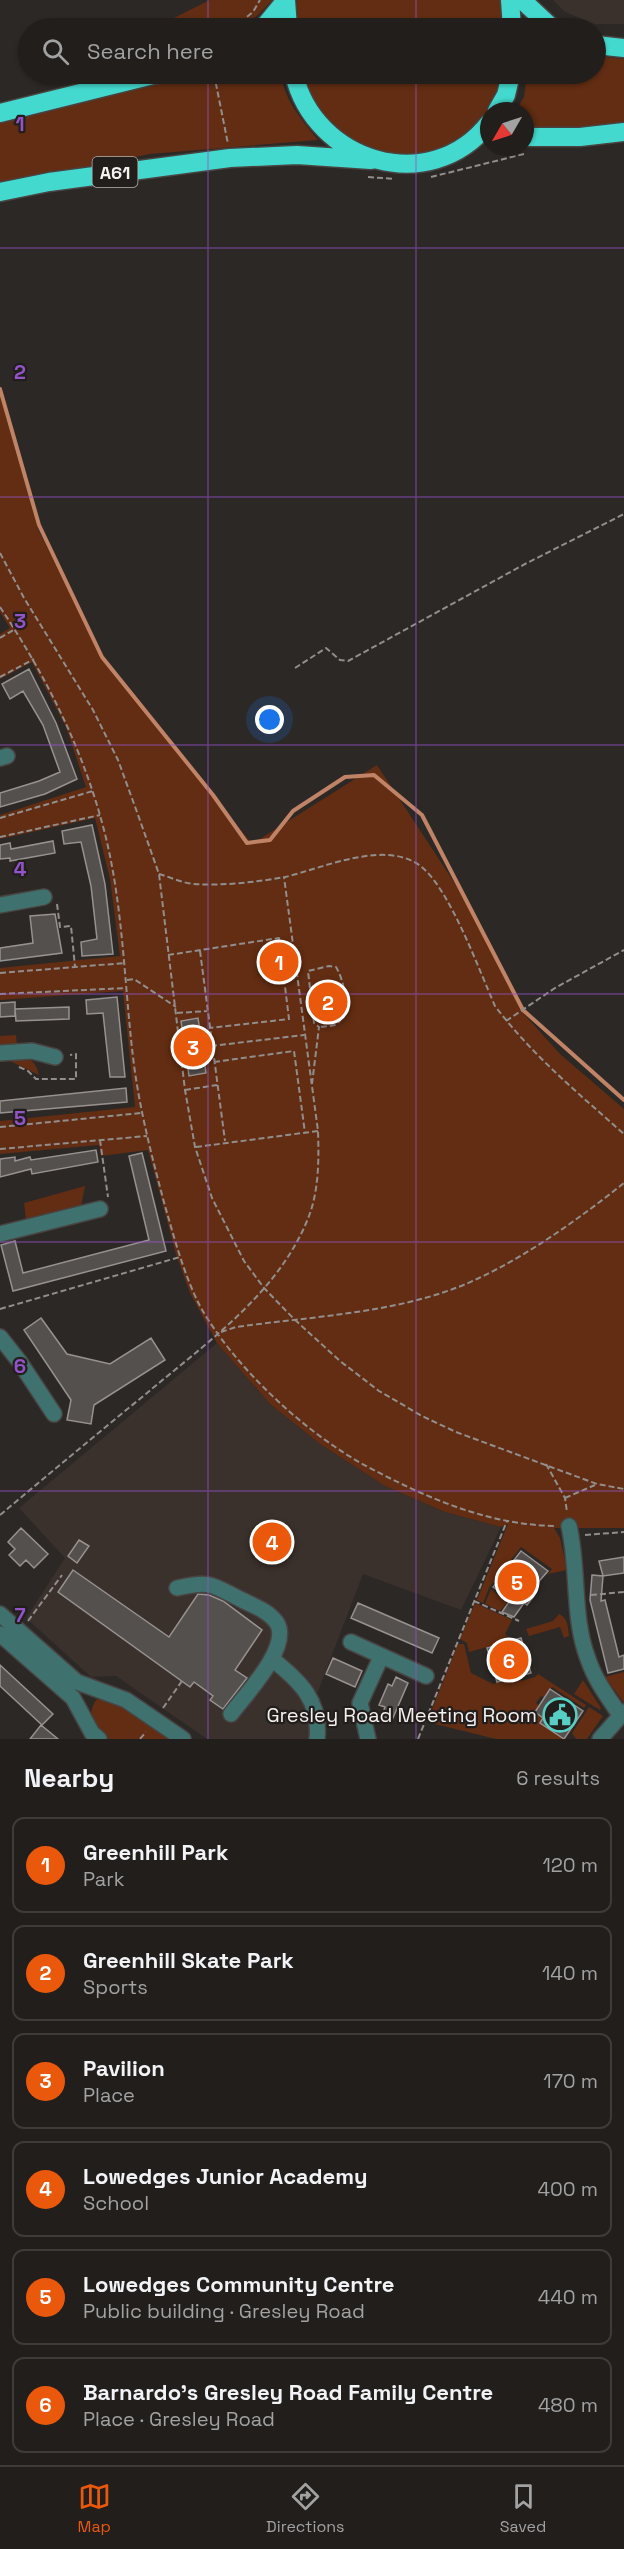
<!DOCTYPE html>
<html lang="en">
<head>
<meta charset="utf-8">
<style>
  body { margin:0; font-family:"Space Grotesk",sans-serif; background:#2d2b29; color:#f1f3f6 }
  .compass { position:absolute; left:480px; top:102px; width:54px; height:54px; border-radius:50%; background:#211e1c; box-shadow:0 2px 4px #0004; rotate:231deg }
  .you { position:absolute; left:270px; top:720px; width:21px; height:21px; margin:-15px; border:4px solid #fff; border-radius:50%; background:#1a73e8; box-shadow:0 0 0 9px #1a73e833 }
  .badge { display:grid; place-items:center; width:39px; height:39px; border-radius:50%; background:#ea580c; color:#fff; font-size:20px; font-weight:700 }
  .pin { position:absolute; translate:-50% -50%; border:3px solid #fff; box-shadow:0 2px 6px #0006 }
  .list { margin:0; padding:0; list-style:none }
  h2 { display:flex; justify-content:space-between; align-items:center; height:78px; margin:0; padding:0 24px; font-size:26px }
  h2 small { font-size:20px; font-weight:400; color:#a2a2a3 }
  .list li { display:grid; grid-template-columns:39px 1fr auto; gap:18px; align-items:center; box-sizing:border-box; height:96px; margin:0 12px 12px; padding:0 12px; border:2px solid #3e3c3b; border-radius:12px }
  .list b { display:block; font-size:22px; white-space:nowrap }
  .list p { margin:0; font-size:20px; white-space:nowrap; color:#a2a2a3 }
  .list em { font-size:20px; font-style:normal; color:#a2a2a3 }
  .icon { flex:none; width:33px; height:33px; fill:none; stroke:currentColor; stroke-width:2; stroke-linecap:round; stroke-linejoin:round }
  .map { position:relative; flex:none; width:624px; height:1739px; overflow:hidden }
  .search { position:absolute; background:#211e1c; box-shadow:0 2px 4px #0004; left:18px; right:18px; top:18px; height:66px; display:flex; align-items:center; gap:15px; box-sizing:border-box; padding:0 21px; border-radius:33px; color:#a2a2a3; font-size:22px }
  .sheet { height:726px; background:#211e1c }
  nav { display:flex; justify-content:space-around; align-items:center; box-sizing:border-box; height:84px; border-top:2px solid #3e3c3b; background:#211e1c; font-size:16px; color:#a2a2a3 }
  nav a { display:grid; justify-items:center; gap:3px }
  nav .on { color:#ea580c }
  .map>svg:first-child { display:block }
  .built { fill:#3a302c }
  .green { fill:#622d12 }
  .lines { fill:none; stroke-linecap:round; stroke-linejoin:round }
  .stream { stroke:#c08366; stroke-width:4 }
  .building { fill:#54504e; stroke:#979290; stroke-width:1.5 }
  .minor-casing { stroke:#484442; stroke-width:18 }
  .highway-casing { stroke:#484442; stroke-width:21 }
  .path { stroke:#928e8d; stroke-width:2; stroke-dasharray:6 3; stroke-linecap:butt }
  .minor { stroke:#3f726e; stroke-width:15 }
  .highway { stroke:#44d9ce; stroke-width:18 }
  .grid { fill:none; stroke:#9353c9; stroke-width:1.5; stroke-opacity:0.55 }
  .labels { text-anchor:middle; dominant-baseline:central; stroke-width:4.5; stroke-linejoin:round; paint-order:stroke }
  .shield { fill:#221e1c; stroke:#b5b2b0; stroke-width:1.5 }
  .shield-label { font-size:18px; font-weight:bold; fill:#f4f1f0 }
  .poi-label { font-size:20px; fill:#f4f1f0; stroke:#221e1c; text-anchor:end }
  .grid-label { font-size:20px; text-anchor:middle; font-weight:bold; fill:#9353c9; stroke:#221e1c; stroke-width:4.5; stroke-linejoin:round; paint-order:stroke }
</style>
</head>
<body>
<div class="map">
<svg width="624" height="1739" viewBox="0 0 624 1739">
  <rect width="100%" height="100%" fill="#2c2826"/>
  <path class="built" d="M553 0H624V24H595L565 12Z
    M217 1343 270 1404 320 1444 385 1486 445 1512 501 1527 461 1610 363 1574 317 1694 328 1719 324 1739H207L116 1676 91 1677 26 1618 65 1558 19 1508Z"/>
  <path class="green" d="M210 0H272L258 15 239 28H154Z
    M297 0H500L503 28H298Z
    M596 56 624 59V123L567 129 525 130V111H515L524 97 527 74H596Z
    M188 74H281C284 100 302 120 318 140L150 154 0 184V123Z
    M304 74H502L497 96 484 115 469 132 451 144 434 152 416 156 366 149 327 122 312 101Z
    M0 396 38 529 104 661 252 844 377 765 475 914 524 1014 560 1054 624 1109V1528H554L560 1538 567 1570 548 1574 552 1569 521 1547 489 1588 483 1603 477 1600 508 1524 501 1527 445 1512 385 1486 320 1444 270 1404 217 1343 190 1293 176 1254 148 1150 101 1156 99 1145 0 1154V1121L135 1107 123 991 0 1000V968L120 956 110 879 95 818 0 839V815L86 787 66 727 32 662 0 679V634L10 628 0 612Z
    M16 1035 18 1056C31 1058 36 1062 39 1075L0 1056V1036Z
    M85 1186 81 1206 26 1220 24 1203Z
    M491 1589 507 1603 500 1611 485 1604Z
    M475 1603 512 1620 505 1634 508 1637 502 1638V1643L469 1652 467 1643 460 1639Z
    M559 1614C568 1618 568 1627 569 1636L564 1638 560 1627 529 1636 526 1629 553 1621Z
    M458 1644H464L471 1673 493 1684 519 1676 521 1681 535 1677 538 1674 586 1705 584 1708 552 1687 544 1698 541 1696 536 1703 540 1706 535 1713 543 1718 541 1723 565 1739H496L427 1722Z
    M624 1672V1703L605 1677Z
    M583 1680 601 1708 600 1710 574 1694Z
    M105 1698 120 1703 174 1739H109C95 1728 85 1717 96 1700Z
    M589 1707 603 1716 587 1739H576L572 1733Z"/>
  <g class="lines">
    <path class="stream" d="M0 389 39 525 102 657 213 795 247 843 270 840 293 811 345 777 374 775 422 815 523 1010 624 1100"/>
  </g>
  <path class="building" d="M29 669 56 723 77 779 45 794 0 807V793L39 781 60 772 43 725 23 691 10 699 2 684Z
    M92 825 105 884 113 954 82 956 81 942 97 939 91 886 81 842 64 844 62 831Z
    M53 841 55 853 10 861V858L0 859V845L10 843 11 849Z
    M55 914 62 953 0 961V948L33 943 30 916Z
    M117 997 125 1077H110L103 1013 87 1014 86 1000Z
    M15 1002V1016L0 1017V1003Z
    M69 1007V1019L16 1021 15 1009Z
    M198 1018 206 1073 189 1076 181 1021Z
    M126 1088 127 1102 0 1113V1101Z
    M96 1150 98 1162 32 1174 31 1169 0 1177V1159L15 1157V1161L30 1157 31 1160Z
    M142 1153 166 1251 13 1291 1 1245 15 1241 23 1273 149 1240 129 1156Z
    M41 1318 67 1354 110 1364 151 1338 165 1360 94 1405 91 1424 67 1420 71 1400 24 1330Z
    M21 1528 48 1554 34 1568 26 1560 20 1566 9 1555 15 1549 8 1542Z
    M79 1540 89 1546 77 1563 68 1556Z
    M521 1551 548 1571 533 1588 534 1596 527 1605 524 1603 514 1617 502 1612 511 1599 493 1587Z
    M624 1557V1573L603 1576 599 1561Z
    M73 1570 169 1637 198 1594 209 1595 223 1601 262 1630 235 1670 247 1678 223 1709 210 1700 213 1696 194 1682 190 1687 58 1592Z
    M592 1575 603 1576 601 1601 605 1600 619 1657 624 1655V1669L608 1673 590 1600Z
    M358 1603 439 1638 432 1653 351 1618Z
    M521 1638 531 1673 497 1682 487 1648Z
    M333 1658 362 1671 355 1687 326 1674Z
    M0 1665 53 1714 42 1725 0 1686Z
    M396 1677 408 1683 392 1720 382 1716 385 1707 379 1705 388 1684 392 1686Z
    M550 1689 583 1711 564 1739 540 1723 543 1718 535 1712Z
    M41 1725 58 1739H30Z"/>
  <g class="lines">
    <defs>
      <path id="minor" d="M0 758 7 756
        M0 905 44 897
        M0 1053 32 1051 55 1057
        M0 1234 100 1209
        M0 1337 19 1361 54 1414
        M569 1526C579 1570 572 1617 588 1659 595 1680 608 1697 620 1715
        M177 1588C212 1580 212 1585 242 1600 254 1606 269 1611 277 1623 291 1647 246 1694 231 1714
        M0 1614 77 1682 126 1700 183 1739
        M0 1634 73 1698 92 1733 99 1739
        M351 1642 426 1676
        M272 1659C300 1681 321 1701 317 1739
        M368 1739 360 1703 381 1657
        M600 1739 624 1712"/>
      <path id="highway" d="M286 0 288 28
        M510 0 512 28
        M522 0 552 28
        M263 28 286 0
        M596 45 624 48
        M294 74C314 162 430 198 489 123
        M497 111 506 95 511 74
        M0 113 157 74
        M525 137H580L624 132
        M0 192 49 182 230 158 297 155 371 160"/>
    </defs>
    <use href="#minor" class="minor-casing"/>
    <use href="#highway" class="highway-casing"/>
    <path class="path" d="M233 28 253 12 260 0
      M214 74 228 144
      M368 177 395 179
      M431 177 524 154
      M0 553 24 598 93 710 118 760 137 812 159 874 185 1090 195 1147 212 1198 244 1261 264 1288 294 1319 340 1361 379 1391 422 1416 456 1432 597 1484 624 1489
      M0 607C46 676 83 749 104 830 123 903 124 981 133 1057 139 1108 152 1157 165 1206 175 1240 184 1275 200 1306 234 1367 306 1434 368 1467 427 1498 488 1525 556 1526
      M0 638 15 629
      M295 668 326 648 340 660 348 661 525 564 624 514
      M0 677 34 659
      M0 818 93 791
      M0 837 100 815
      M159 874C170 877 182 883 194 884 222 886 257 882 285 877 324 868 389 837 424 869 452 895 479 970 495 1006 532 1055 579 1094 624 1134
      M57 904 60 927 71 926 75 967
      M200 951 225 1141
      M168 955 279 938 289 1019 209 1028
      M0 973 125 963
      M127 980 134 979 176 1007
      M0 994 127 988
      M177 1013 207 1011
      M506 1021 555 988 624 950
      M211 1046 304 1035
      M214 1062 294 1051 305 1133
      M19 1067 28 1071 36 1079H76V1054L70 1055
      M312 1084 319 1027 314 1023 308 971 329 966 336 967C344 980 351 1011 338 1023 333 1027 326 1026 319 1027
      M185 1090 217 1085
      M0 1127 141 1113
      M100 1140 108 1197
      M196 1147 318 1131
      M0 1149 147 1136
      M0 1309 180 1257
      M221 1332 236 1327C314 1316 407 1313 479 1278 530 1254 580 1218 624 1183
      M546 1464 565 1498 567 1512
      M565 1498 595 1485
      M0 1515C49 1474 98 1433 147 1393 206 1343 276 1295 307 1221 319 1193 319 1161 318 1131L284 877
      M585 1535 624 1532
      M591 1595 624 1592
      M474 1601 519 1621
      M28 1621 62 1575
      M163 1708 182 1681
      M140 1739 146 1732
      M418 1739 507 1521"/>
    <use href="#minor" class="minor"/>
    <use href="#highway" class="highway"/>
  </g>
  <path class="grid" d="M208 0V28M416 0V28M208 74V1739M416 74V1739M0 248H624M0 497H624M0 745H624M0 994H624M0 1242H624M0 1491H624"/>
  <defs>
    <symbol id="civic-ring" viewBox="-11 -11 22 22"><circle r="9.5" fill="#221e1c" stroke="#56cec4" stroke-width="1.5"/><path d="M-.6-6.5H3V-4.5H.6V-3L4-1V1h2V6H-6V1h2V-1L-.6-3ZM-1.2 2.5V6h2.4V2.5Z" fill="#56cec4"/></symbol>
  </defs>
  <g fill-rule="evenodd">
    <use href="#civic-ring" x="541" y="1696" width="38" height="38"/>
  </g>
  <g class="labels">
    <rect class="shield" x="92.5" y="157" width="45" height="30" rx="4.5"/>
    <g class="shield-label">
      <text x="115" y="172">A61</text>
    </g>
    <g class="poi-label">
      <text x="537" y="1715">Gresley Road Meeting Room</text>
    </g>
  </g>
  <g class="grid-label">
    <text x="20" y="131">1</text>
    <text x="20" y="379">2</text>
    <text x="20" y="628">3</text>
    <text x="20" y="876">4</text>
    <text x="20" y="1125">5</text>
    <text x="20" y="1373">6</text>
    <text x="20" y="1622">7</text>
  </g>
</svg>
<svg class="compass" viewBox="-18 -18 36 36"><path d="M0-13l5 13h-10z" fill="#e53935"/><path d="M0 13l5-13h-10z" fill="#a2a2a3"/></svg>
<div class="you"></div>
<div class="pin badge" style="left:279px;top:962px">1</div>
<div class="pin badge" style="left:328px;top:1002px">2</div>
<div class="pin badge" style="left:193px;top:1047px">3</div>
<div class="pin badge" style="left:272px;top:1542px">4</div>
<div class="pin badge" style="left:517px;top:1582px">5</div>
<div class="pin badge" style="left:509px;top:1660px">6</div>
<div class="search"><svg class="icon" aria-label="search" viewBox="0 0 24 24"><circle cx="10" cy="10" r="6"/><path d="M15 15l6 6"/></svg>Search here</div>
</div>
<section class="sheet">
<h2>Nearby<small>6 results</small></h2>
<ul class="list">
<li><span class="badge">1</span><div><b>Greenhill Park</b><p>Park</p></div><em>120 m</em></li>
<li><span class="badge">2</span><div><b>Greenhill Skate Park</b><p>Sports</p></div><em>140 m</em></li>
<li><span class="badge">3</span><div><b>Pavilion</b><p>Place</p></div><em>170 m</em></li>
<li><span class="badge">4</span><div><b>Lowedges Junior Academy</b><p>School</p></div><em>400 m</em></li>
<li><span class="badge">5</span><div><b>Lowedges Community Centre</b><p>Public building · Gresley Road</p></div><em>440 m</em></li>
<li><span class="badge">6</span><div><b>Barnardo's Gresley Road Family Centre</b><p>Place · Gresley Road</p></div><em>480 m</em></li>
</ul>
</section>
<nav>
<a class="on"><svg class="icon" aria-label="map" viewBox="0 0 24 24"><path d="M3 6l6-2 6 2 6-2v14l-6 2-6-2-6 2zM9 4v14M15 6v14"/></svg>Map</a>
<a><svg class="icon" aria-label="directions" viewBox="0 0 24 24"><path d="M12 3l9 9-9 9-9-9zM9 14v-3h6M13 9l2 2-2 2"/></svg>Directions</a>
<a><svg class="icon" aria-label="saved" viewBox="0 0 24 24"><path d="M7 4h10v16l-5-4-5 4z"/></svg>Saved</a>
</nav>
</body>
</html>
